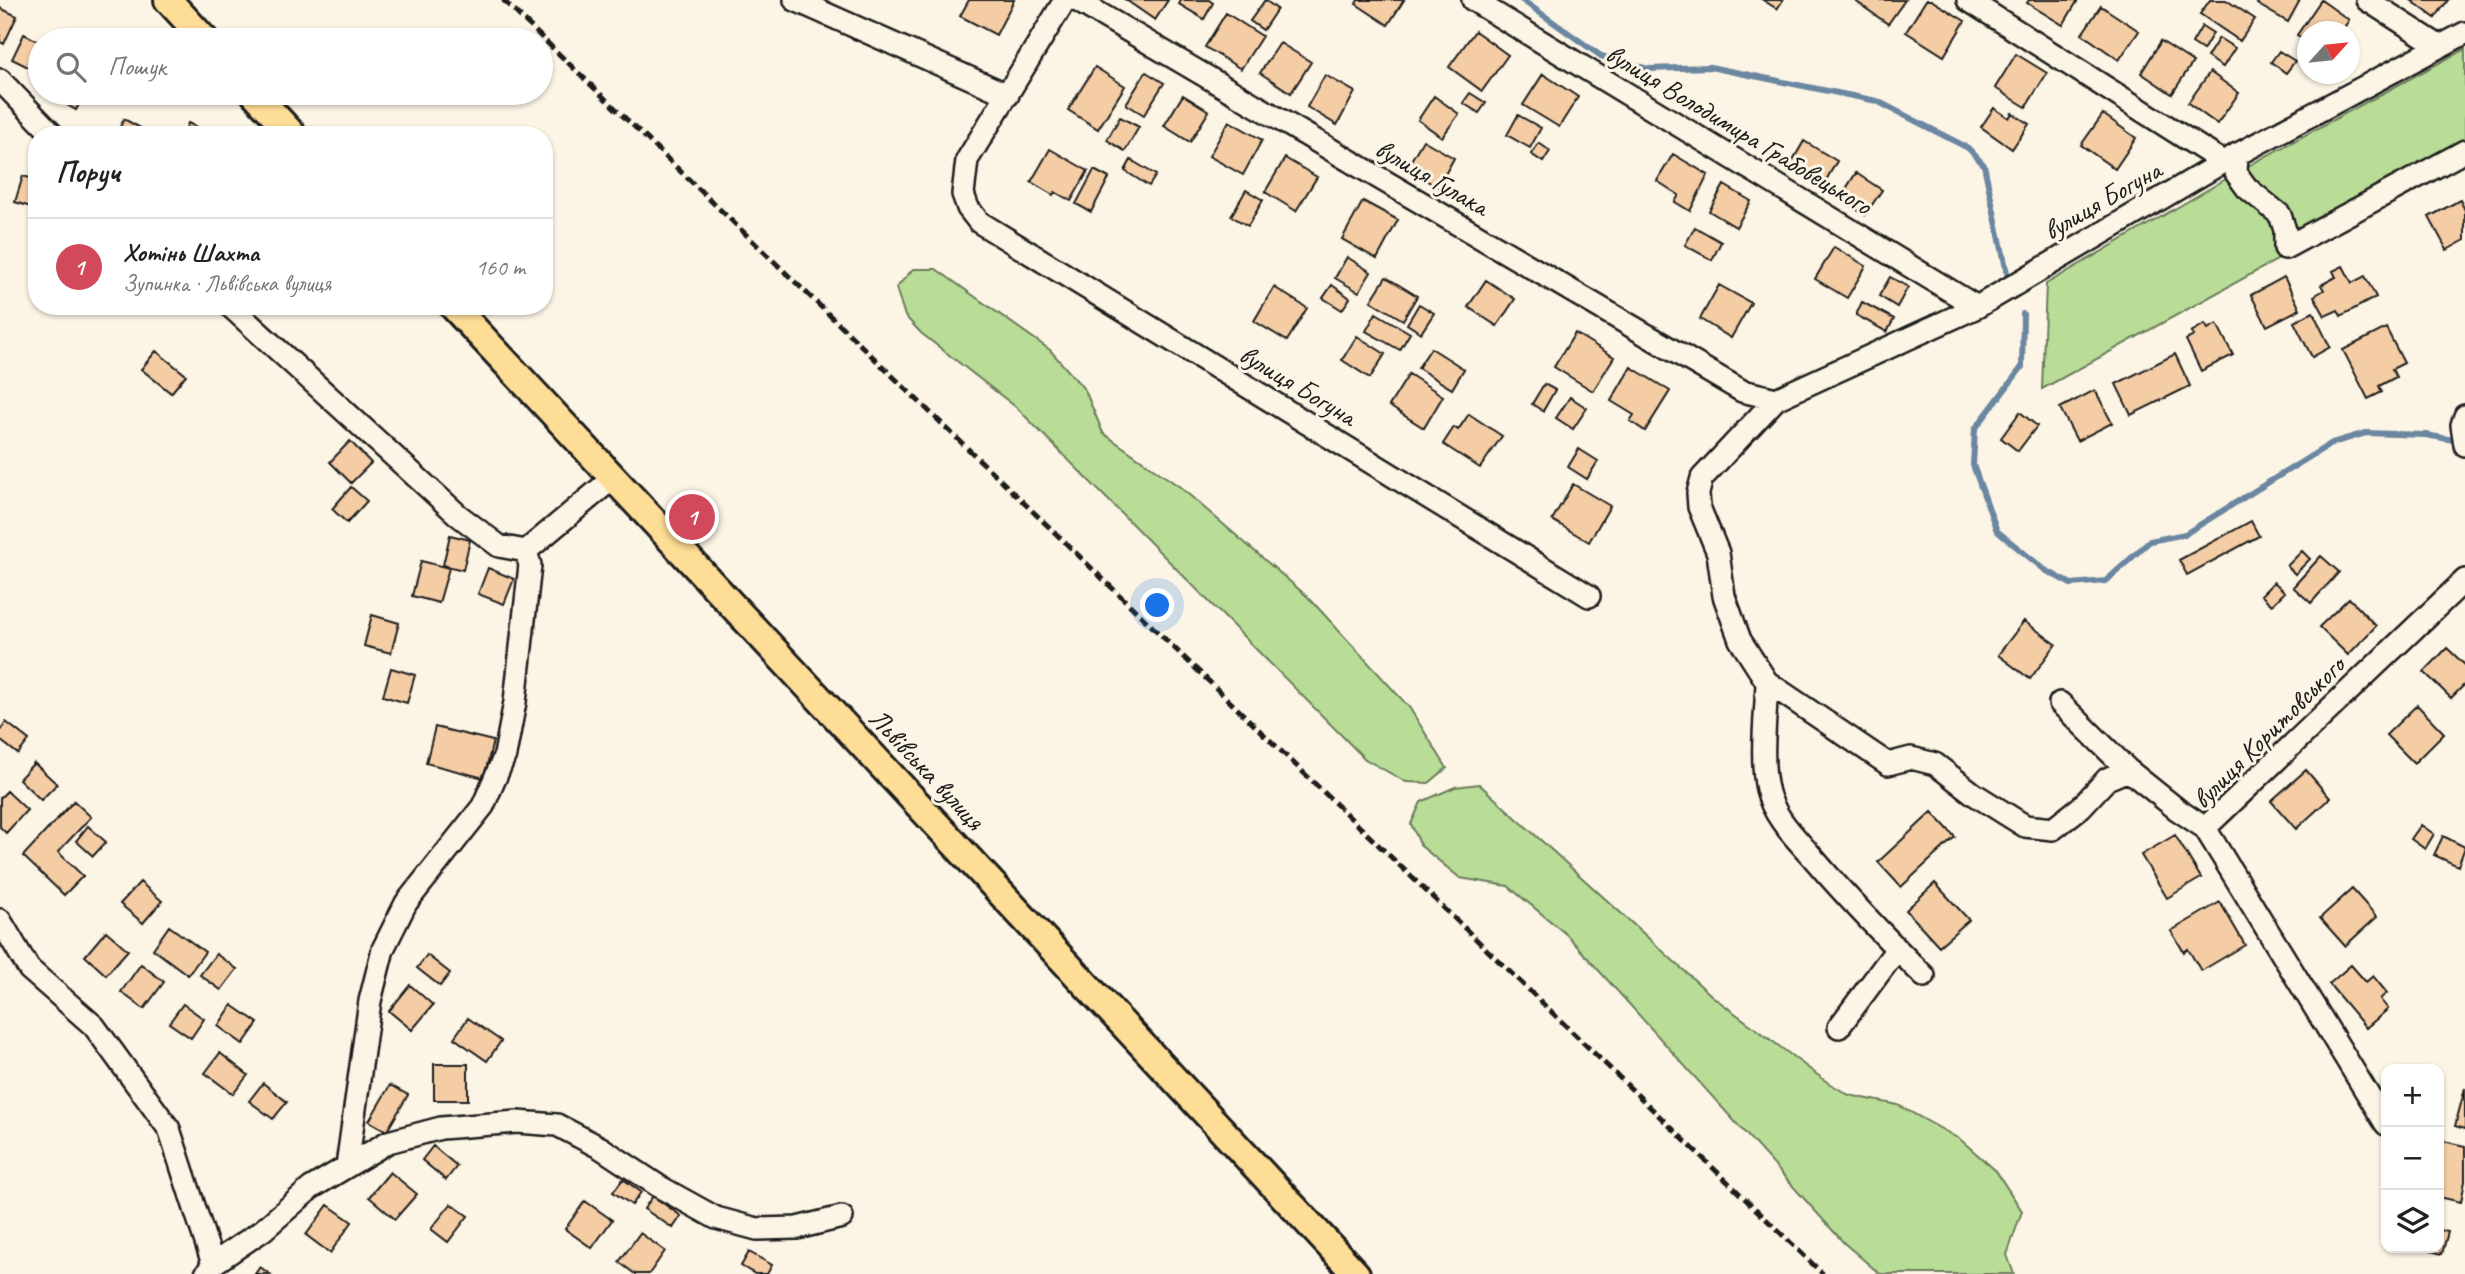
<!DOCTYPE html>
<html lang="uk">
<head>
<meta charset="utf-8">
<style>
  body { margin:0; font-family:Caveat,sans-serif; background:#f6f6f6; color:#222 }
  .controls { position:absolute; right:21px; bottom:21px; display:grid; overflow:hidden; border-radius:14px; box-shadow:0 2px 5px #0004 }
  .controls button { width:63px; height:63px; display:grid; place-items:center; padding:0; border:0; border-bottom:2px solid #e0e0e0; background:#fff; color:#222; font:35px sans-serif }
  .compass { position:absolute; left:2297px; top:21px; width:63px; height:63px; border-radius:50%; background:#fff; box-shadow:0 2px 5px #0004; rotate:63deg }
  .you { position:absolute; left:1158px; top:606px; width:24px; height:24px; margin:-18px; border:5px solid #fff; border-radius:50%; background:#1a73e8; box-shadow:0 0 0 10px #1a73e833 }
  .badge { display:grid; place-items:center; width:46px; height:46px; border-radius:50%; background:#d1495b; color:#fff; font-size:23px; font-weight:700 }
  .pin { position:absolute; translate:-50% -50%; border:4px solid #fff; box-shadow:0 2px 7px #0006 }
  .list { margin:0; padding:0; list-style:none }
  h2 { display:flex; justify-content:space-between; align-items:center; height:91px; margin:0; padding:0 28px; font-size:30px }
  h2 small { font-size:23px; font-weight:400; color:#767676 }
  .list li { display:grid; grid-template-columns:46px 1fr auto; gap:21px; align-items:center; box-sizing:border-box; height:98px; padding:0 28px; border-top:2px solid #e0e0e0 }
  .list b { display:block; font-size:26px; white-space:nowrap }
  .list p { margin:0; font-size:23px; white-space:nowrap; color:#767676 }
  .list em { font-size:23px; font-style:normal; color:#767676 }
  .icon { flex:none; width:38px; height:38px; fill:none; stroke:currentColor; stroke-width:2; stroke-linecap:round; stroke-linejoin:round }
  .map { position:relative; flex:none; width:2465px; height:1274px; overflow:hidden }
  .search { position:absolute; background:#fff; box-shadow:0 2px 5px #0004; left:28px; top:28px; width:525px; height:77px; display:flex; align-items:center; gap:18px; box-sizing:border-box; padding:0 24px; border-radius:38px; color:#767676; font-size:26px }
  .panel { position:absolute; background:#fff; box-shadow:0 2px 5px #0004; left:28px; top:126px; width:525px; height:189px; border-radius:28px }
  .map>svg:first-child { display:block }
  .green { fill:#b9dd97; stroke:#6a7c5a; stroke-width:2 }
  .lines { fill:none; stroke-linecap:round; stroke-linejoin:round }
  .stream { stroke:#6a86a1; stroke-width:6 }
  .building { fill:#f5cda5; stroke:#1c1c1c; stroke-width:2 }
  .minor-casing { stroke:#1c1c1c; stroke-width:26 }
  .major-casing { stroke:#1c1c1c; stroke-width:32 }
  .minor { stroke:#fcf5e5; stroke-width:21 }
  .major { stroke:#fedd96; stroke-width:26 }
  .rail { stroke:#1c1c1c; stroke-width:5; stroke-dasharray:10 5; stroke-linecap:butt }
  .labels { text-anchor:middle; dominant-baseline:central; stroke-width:6; stroke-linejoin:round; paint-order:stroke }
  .street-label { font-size:28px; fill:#1c1c1c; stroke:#fcf5e5 }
</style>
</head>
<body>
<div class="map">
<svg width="2465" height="1274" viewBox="0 0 2465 1274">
  <rect width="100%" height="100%" fill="#fcf5e5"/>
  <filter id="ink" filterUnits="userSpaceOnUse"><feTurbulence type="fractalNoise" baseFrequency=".0143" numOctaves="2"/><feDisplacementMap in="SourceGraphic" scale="14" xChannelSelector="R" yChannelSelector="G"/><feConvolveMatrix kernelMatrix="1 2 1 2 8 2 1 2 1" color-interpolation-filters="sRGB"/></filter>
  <g filter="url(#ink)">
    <path class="green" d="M2465 49V141L2299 230 2277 260 2042 389 2046 284 2255 162Z
      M913 269H936L1050 350 1085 390 1103 433 1180 487 1309 598 1409 707 1447 768 1429 783 1406 782 1365 759 1017 408 921 333 905 316 896 288Z
      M1479 784 1712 996 1827 1082 1849 1095 1898 1105 1961 1140 1996 1171 2022 1211 2007 1255 2014 1274H1880L1844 1243 1567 935 1508 886 1460 878 1421 846 1411 824 1421 802 1455 787Z"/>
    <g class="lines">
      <path class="stream" d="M1522 0 1601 56 1648 69 1710 67 1877 101 1968 148 1984 165 2009 282
        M2023 314 2022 367 1975 429 1973 465 1997 531 2045 570 2071 584 2106 581 2150 541 2185 534 2332 443 2366 433 2426 435 2459 441"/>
    </g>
    <path class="building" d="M969 0H1014L996 35 960 16Z
      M1126 0H1168L1155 20Z
      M1181 0H1209L1213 3 1204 19 1179 4Z
      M1265 0 1277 9 1263 30 1250 21Z
      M1358 0H1404L1388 25 1356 4Z
      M1763 0H1783L1777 9Z
      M1854 0H1905L1888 24Z
      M1926 0H1931L1965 21 1944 56 1906 32Z
      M2029 0H2078L2063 25 2027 3Z
      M2210 0H2226L2255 19 2240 41 2200 14Z
      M2260 0H2300L2288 22 2257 4Z
      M2321 0 2349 20 2341 32H2308V42L2297 35Z
      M2411 0H2448L2435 18Z
      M2101 6 2139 31 2119 60 2082 34Z
      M0 8 17 16 4 44 0 42Z
      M1226 13 1262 36 1241 69 1205 47Z
      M2202 26 2213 33 2203 50 2192 43Z
      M1475 31 1508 55 1482 91 1449 67Z
      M24 34 40 42V73L12 59Z
      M2219 38 2235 48 2223 67 2207 57Z
      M2161 41 2193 62 2172 94 2141 73Z
      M1280 43 1311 62 1291 93 1260 73Z
      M2279 51 2295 61 2286 73 2271 62Z
      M2016 54 2047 73 2026 107 1995 88Z
      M1095 67 1125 86 1098 129 1068 110Z
      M1146 72 1164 83 1144 115 1126 104Z
      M2210 72 2239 93 2217 124 2188 103Z
      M1543 74 1578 97 1559 127 1523 105Z
      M1325 75 1355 92 1337 125 1307 107Z
      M52 93H85L76 110 50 95Z
      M1470 93 1486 103 1479 113 1463 103Z
      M1183 95 1209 111 1190 142 1164 126Z
      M1434 96 1459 114 1442 137 1418 120Z
      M1994 108 2009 118 2012 113 2029 124 2012 149 1981 127Z
      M2103 114 2136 138 2115 169 2081 145Z
      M1518 115 1541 128 1530 148 1507 135Z
      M1120 117 1139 127 1125 151 1107 140Z
      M124 119 153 135H116Z
      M1229 121 1262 140 1243 175 1209 156Z
      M188 123 212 135H183Z
      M1423 140 1454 158 1438 187 1406 169Z
      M1804 141 1837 161 1822 187 1789 167Z
      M1539 143 1550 151 1543 162 1531 154Z
      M1050 149 1088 171 1071 201 1055 192 1053 195 1031 182Z
      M1673 154 1708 175 1690 211 1675 202 1679 195 1657 181Z
      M1285 158 1317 177 1296 211 1265 192Z
      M1131 160 1156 175 1149 186 1125 171Z
      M1094 170 1109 178 1091 212 1076 204Z
      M1856 173 1882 190 1865 215 1840 198Z
      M23 176 37 180V209L15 202Z
      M1724 185 1751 201 1736 227 1709 211Z
      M1246 190 1263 200 1248 226 1231 216Z
      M2460 200 2465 210V240L2447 250 2429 217Z
      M1363 201 1398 220 1377 259 1342 239Z
      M1695 227 1721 242 1712 260 1685 245Z
      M1834 247 1866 266 1847 298 1815 279Z
      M1347 257 1371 272 1359 292 1335 278Z
      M2343 266 2352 283 2365 276 2376 297 2341 316 2338 310 2325 316 2314 296 2324 290 2321 285 2336 277 2333 271Z
      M1386 277 1417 296 1403 320 1371 301Z
      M1890 277 1908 287 1897 307 1879 296Z
      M2284 277 2300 309 2267 326 2251 295Z
      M1486 280 1515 299 1497 326 1468 307Z
      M1332 285 1350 298 1342 310 1323 298Z
      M1719 285 1751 303 1731 338 1700 319Z
      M1274 287 1307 308 1287 341 1254 321Z
      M1862 302 1894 319 1887 332 1856 315Z
      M1419 304 1434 313 1421 333 1407 324Z
      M2313 312 2330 347 2312 357 2294 322Z
      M1376 313 1410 333 1400 350 1366 331Z
      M2205 324 2208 329 2217 324 2233 355 2201 371 2186 340 2194 336 2191 332Z
      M2386 328 2404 363 2392 369 2396 377 2379 386 2382 392 2368 399 2343 350Z
      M1575 333 1614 357 1593 391 1554 367Z
      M1357 336 1385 354 1370 378 1342 360Z
      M1431 348 1464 369 1452 389 1418 368Z
      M156 351 186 375 171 393 141 369Z
      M2175 354 2190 386 2131 415 2116 384Z
      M1631 367 1670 391 1645 431 1630 421 1634 415 1611 401Z
      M1409 374 1443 396 1424 428 1389 406Z
      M1544 384 1555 390 1543 411 1532 404Z
      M2095 390 2112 423 2077 441 2060 408Z
      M1570 397 1587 408 1573 429 1556 418Z
      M2020 412 2037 426 2018 451 2001 438Z
      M1469 414 1502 436 1480 468 1443 444 1454 427 1458 430Z
      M350 441 371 463 351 483 330 462Z
      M1579 449 1598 461 1587 479 1568 467Z
      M1573 484 1610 506 1589 542 1552 520Z
      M351 487 367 501 347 523 332 509Z
      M690 507 703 522 697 527 684 512Z
      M2251 521 2259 536 2187 575 2179 560Z
      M450 535 470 540 463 570 443 565Z
      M2302 551 2310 559 2295 574 2287 566Z
      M2321 556 2339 572 2311 603 2293 587Z
      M421 561 449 568 439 603 412 596Z
      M488 568 514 579 504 604 478 594Z
      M2274 582 2285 592 2272 605 2261 595Z
      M2349 598 2376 626 2348 655 2319 627Z
      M372 615 399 623 391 653 364 646Z
      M2024 621 2056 644 2030 679 1998 655Z
      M2447 648 2465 665V684L2451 698 2424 672Z
      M391 668 415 675 407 703 383 696Z
      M2417 705 2444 733 2414 763 2386 735Z
      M6 722 29 740 18 754 0 740V731Z
      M435 727 493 741 484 778 426 763Z
      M34 763 57 784 41 800 19 779Z
      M2306 770 2330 798 2296 829 2271 801Z
      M7 791 27 810 6 833 0 827V798Z
      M74 801 91 817 58 852 83 876 64 895 23 856Z
      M1932 812 1955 837 1901 887 1878 862Z
      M2421 825 2434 834 2425 849 2411 839Z
      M88 826 106 842 93 856 76 841Z
      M2175 835 2201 878 2167 898 2141 855Z
      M2443 836 2465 847 2458 866 2434 855Z
      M140 882 162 901 143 923 120 904Z
      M1935 883 1969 920 1939 946 1906 910Z
      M2352 889 2377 917 2345 946 2320 918Z
      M2220 902 2245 945 2201 971 2188 949 2184 952 2171 931Z
      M169 926 205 952 188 975 153 949Z
      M106 931 128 950 106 975 85 956Z
      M216 954 237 969 221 990 200 975Z
      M427 955 450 973 440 986 417 968Z
      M141 964 164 982 144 1009 121 992Z
      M2351 965 2366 982 2373 976 2387 993 2380 999 2388 1009 2366 1028 2329 984Z
      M410 985 433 1005 412 1030 389 1011Z
      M183 1004 204 1019 191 1038 169 1023Z
      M232 1005 258 1023 243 1044 218 1026Z
      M468 1018 501 1041 487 1061 454 1038Z
      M220 1053 248 1075 233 1094 205 1073Z
      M434 1064H468V1100H434Z
      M263 1083 287 1102 273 1119 249 1101Z
      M390 1085 408 1095 387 1131 369 1121Z
      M2465 1088V1129L2455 1126Z
      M2443 1141 2465 1146V1181L2461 1202 2439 1197V1160Z
      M433 1146 457 1166 446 1180 422 1160Z
      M390 1172 417 1194 395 1219 369 1197Z
      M623 1179 641 1192 632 1205 613 1192Z
      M653 1196 681 1216 673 1228 644 1209Z
      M585 1201 612 1220 592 1248 565 1229Z
      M451 1204 468 1216 448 1242 431 1229Z
      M328 1205 352 1222 330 1253 306 1235Z
      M2439 1230 2448 1232 2442 1254 2420 1248H2439Z
      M640 1233 665 1251 649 1274H635L619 1262Z
      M749 1252 772 1265 767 1274H755L741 1266Z
      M260 1267 270 1274H255Z"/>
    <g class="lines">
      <defs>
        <path id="minor" d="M795 0 1008 95
          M1065 0 967 160 963 194 968 208 979 222 1589 596
          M1076 0 1742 391 1776 399 1977 307 2223 162 2465 33
          M1473 0 1977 307
          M1968 0 2223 162
          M2367 0 2439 46
          M0 80 53 135
          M2237 154 2236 173 2247 188 2280 215 2285 230V248L2465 151
          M230 306 458 515 499 546 526 551 613 478
          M1776 399 1702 478 1698 493 1699 507 1718 553 1724 596 1740 640 1767 682 1888 764 1911 758 1935 764 1974 794 2025 826 2053 829 2081 807 2107 779 2128 770 2178 810 2205 828
          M2465 416 2462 425 2465 445
          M1767 682C1766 713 1760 759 1767 789 1773 817 1796 838 1814 859 1849 900 1886 938 1924 976
          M2060 703 2128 770
          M0 920 29 969 94 1026 169 1129 213 1264
          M1839 1027 1897 949
          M2386 1124 2205 828 2465 580
          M347 1166 370 1001 383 949 406 903 483 806 505 755 515 702 530 565 526 551
          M206 1274 213 1264 263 1230 311 1188 388 1142 441 1128 517 1122 557 1125 601 1148 660 1187 716 1218 757 1229 797 1228 842 1217"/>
        <path id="major" d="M168 0 205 40
          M254 93 293 135
          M453 306 1356 1274"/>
      </defs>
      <use href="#minor" class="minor-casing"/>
      <use href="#major" class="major-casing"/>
      <use href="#minor" class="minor"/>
      <use href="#major" class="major"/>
      <path class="rail" d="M503 0 1823 1274"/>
    </g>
  </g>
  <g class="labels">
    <g class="street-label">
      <text transform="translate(1739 129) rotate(31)">вулиця Володимира Грабовецького</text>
      <text transform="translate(1432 177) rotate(30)">вулиця Гулака</text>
      <text transform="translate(2102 200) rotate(-30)">вулиця Богуна</text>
      <text transform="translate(1298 385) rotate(31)">вулиця Богуна</text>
      <text transform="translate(2268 732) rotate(-45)">вулиця Коритовського</text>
      <text transform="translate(927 769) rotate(47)">Львівська вулиця</text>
    </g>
  </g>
</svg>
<div class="controls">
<button>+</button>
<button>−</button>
<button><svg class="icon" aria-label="layers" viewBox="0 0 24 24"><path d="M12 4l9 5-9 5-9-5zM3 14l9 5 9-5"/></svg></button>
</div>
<svg class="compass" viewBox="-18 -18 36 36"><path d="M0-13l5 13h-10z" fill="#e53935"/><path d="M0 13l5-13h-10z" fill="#767676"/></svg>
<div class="you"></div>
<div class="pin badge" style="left:692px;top:517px">1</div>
<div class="search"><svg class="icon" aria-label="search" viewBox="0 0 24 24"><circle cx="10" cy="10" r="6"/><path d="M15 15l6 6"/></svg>Пошук</div>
<section class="panel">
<h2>Поруч<small></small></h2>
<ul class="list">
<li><span class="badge">1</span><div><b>Хотінь Шахта</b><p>Зупинка · Львівська вулиця</p></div><em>160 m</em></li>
</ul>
</section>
</div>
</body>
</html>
